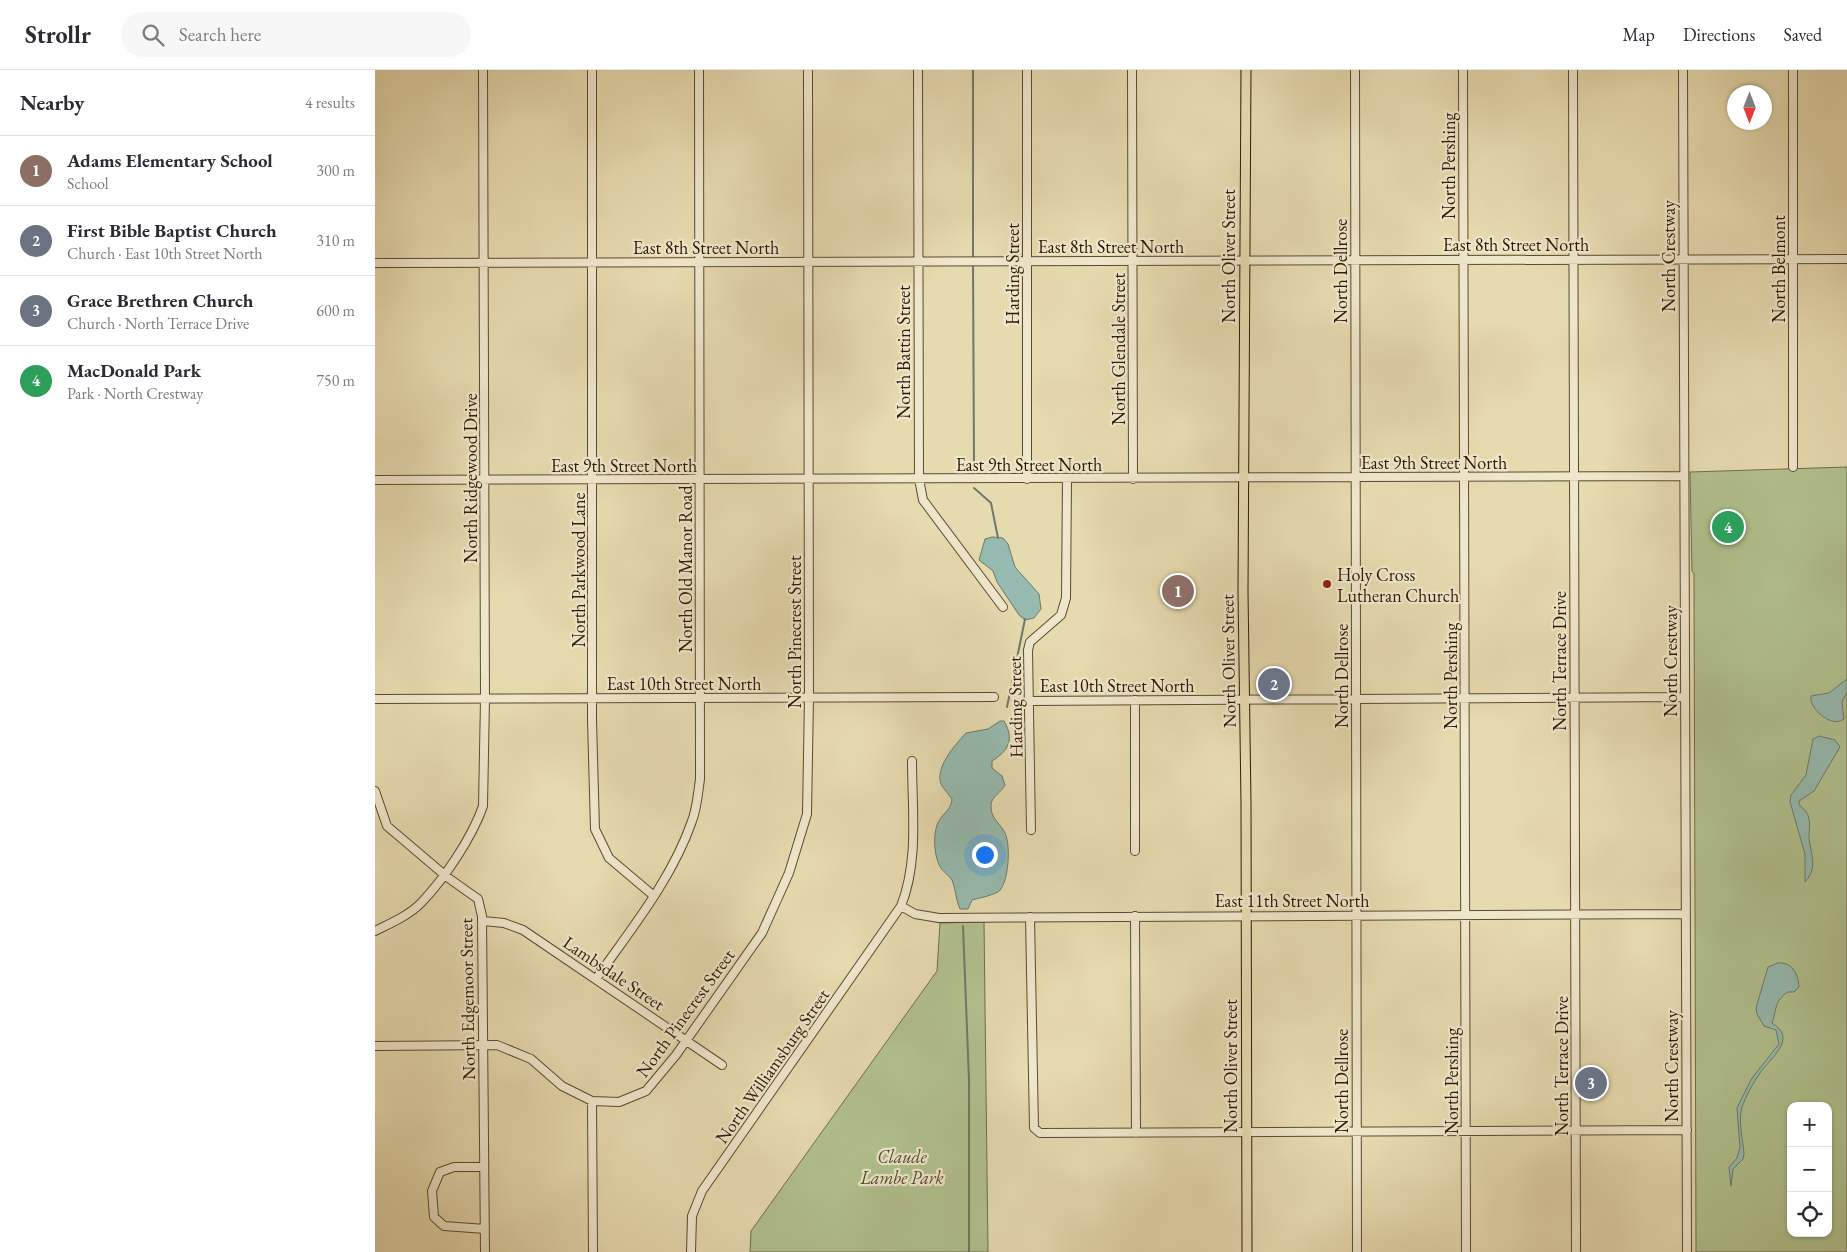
<!DOCTYPE html>
<html lang="en">
<head>
<meta charset="utf-8">
<style>
  body { margin:0; font-family:"EB Garamond",serif; background:#f7f7f7; color:#2b2b33 }
  .controls { position:absolute; right:15px; bottom:15px; display:grid; overflow:hidden; border-radius:10px; box-shadow:0 1px 4px #0004 }
  .controls button { width:45px; height:45px; display:grid; place-items:center; padding:0; border:0; border-bottom:1px solid #e1e1e2; background:#fff; color:#2b2b33; font:25px sans-serif }
  .compass { position:absolute; left:1352px; top:15px; width:45px; height:45px; border-radius:50%; background:#fff; box-shadow:0 1px 4px #0004; rotate:180deg }
  .you { position:absolute; left:609px; top:784px; width:18px; height:18px; margin:-12px; border:4px solid #fff; border-radius:50%; background:#1a73e8; box-shadow:0 0 0 8px #1a73e833 }
  .badge { display:grid; place-items:center; width:32px; height:32px; border-radius:50%; background:#8f2418; color:#fff; font-size:16px; font-weight:700 }
  .pin { position:absolute; translate:-50% -50%; border:2px solid #fff; box-shadow:0 1px 5px #0006 }
  .list { margin:0; padding:0; list-style:none }
  h2 { display:flex; justify-content:space-between; align-items:center; height:65px; margin:0; padding:0 20px; font-size:21px }
  h2 small { font-size:16px; font-weight:400; color:#7c7c81 }
  .list li { display:grid; grid-template-columns:32px 1fr auto; gap:15px; align-items:center; box-sizing:border-box; height:70px; padding:0 20px; border-top:1px solid #e1e1e2 }
  .list b { display:block; font-size:19px; white-space:nowrap }
  .list p { margin:0; font-size:16px; white-space:nowrap; color:#7c7c81 }
  .list em { font-size:16px; font-style:normal; color:#7c7c81 }
  .icon { flex:none; width:28px; height:28px; fill:none; stroke:currentColor; stroke-width:2; stroke-linecap:round; stroke-linejoin:round }
  .map { position:relative; flex:none; width:1472px; height:1182px; overflow:hidden }
  header { display:flex; align-items:center; gap:30px; box-sizing:border-box; height:70px; padding:0 25px; background:#fff; border-bottom:1px solid #e1e1e2 }
  header strong { font-size:24px }
  nav { display:flex; gap:28px; margin-inline-start:auto; font-size:18px }
  .search { width:350px; height:45px; background:#f7f7f7; display:flex; align-items:center; gap:12px; box-sizing:border-box; padding:0 18px; border-radius:28px; color:#7c7c81; font-size:19px }
  main { display:flex }
  aside { flex:1; background:#fff }
  .map>svg:first-child { display:block }
  .green { fill:#b1c18e; stroke:#706e4a; fill-rule:evenodd }
  .water { fill:#96baaf; stroke:#6c7a6b }
  .lines { fill:none; stroke-linecap:round; stroke-linejoin:round }
  .stream { stroke:#6c7a6b; stroke-width:2 }
  .minor-casing { stroke:#5c4a30; stroke-width:10 }
  .major-casing { stroke:#2e1a06; stroke-width:11 }
  .minor { stroke:#efe7cb; stroke-width:8 }
  .major { stroke:#e6daaf; stroke-width:9 }
  .poi-dot { fill:#8f2418; stroke:#efe7cb; stroke-width:2 }
  .labels { text-anchor:middle; dominant-baseline:central; stroke-width:4.5; stroke-linejoin:round; paint-order:stroke }
  .street-label { font-size:18px; fill:#2e1a06; stroke:#efe7cb }
  .poi-label { font-size:18px; fill:#2e1a06; stroke:#efe7cb; text-anchor:start }
  .park-label { font-size:18px; font-style:italic; fill:#554c2f; stroke:#efe7cb }
</style>
</head>
<body>
<header>
<strong>Strollr</strong>
<div class="search"><svg class="icon" aria-label="search" viewBox="0 0 24 24"><circle cx="10" cy="10" r="6"/><path d="M15 15l6 6"/></svg>Search here</div>
<nav><a>Map</a><a>Directions</a><a>Saved</a></nav>
</header>
<main>
<aside>
<h2>Nearby<small>4 results</small></h2>
<ul class="list">
<li><span class="badge" style="background:#8d6e63">1</span><div><b>Adams Elementary School</b><p>School</p></div><em>300 m</em></li>
<li><span class="badge" style="background:#6b7280">2</span><div><b>First Bible Baptist Church</b><p>Church · East 10th Street North</p></div><em>310 m</em></li>
<li><span class="badge" style="background:#6b7280">3</span><div><b>Grace Brethren Church</b><p>Church · North Terrace Drive</p></div><em>600 m</em></li>
<li><span class="badge" style="background:#2e9e5b">4</span><div><b>MacDonald Park</b><p>Park · North Crestway</p></div><em>750 m</em></li>
</ul>
</aside>
<div class="map">
<svg width="1472" height="1182" viewBox="0 0 1472 1182">
  <rect width="100%" height="100%" fill="#e6daaf"/>
  <filter id="stains"><feTurbulence type="fractalNoise" baseFrequency=".004" numOctaves="4"/><feColorMatrix values="0 0 0 0 .2 0 0 0 0 .09 0 0 0 0 .02 0 0 0 .5 -.17"/></filter>
  <radialGradient id="worn" r=".72"><stop offset=".6" stop-color="#630" stop-opacity="0"/><stop offset="1" stop-color="#630" stop-opacity=".3"/></radialGradient>
  <path class="green" d="M1472 397V1182H1321L1319 504 1317 501 1315 402ZM1416 1036H1453V1163H1416Z
    M609 852 613 1182H375L376 1161 562 901 565 853Z"/>
  <path class="water" d="M617 467 628 468 633 474 640 497 664 524 666 539 659 548 650 550 644 545 622 512 618 501 604 490 610 469Z
    M1472 609V622L1467 632 1469 649C1456 659 1433 637 1436 626L1454 623Z
    M625 651H629C640 670 633 681 617 691V698L627 706 630 715C626 723 615 727 616 737 616 749 626 754 630 763 636 775 634 814 623 822 615 826 605 828 597 830L593 839H585C581 830 581 822 578 813 577 807 569 803 566 798 559 788 558 766 562 755 565 745 577 740 577 729 574 725 570 720 567 716 558 699 580 675 591 663L613 659Z
    M1444 666 1460 670 1465 677 1439 721 1424 731V734C1426 738 1430 739 1432 743 1436 751 1434 758 1434 766 1435 784 1444 797 1430 812V784L1415 732 1416 725 1431 705 1438 669Z
    M1403 893C1417 892 1423 903 1424 917L1419 922H1413C1399 931 1402 939 1397 953 1423 969 1396 987 1385 1003 1378 1013 1371 1026 1367 1037 1363 1052 1368 1069 1369 1084L1368 1089 1358 1099 1356 1116 1354 1097 1362 1088 1365 1077 1362 1038 1377 1008 1404 974 1401 960 1389 956 1382 944 1381 938 1393 897Z"/>
  <g class="lines">
    <path class="stream" d="M598 190V0
      M598 194 599 397
      M599 418 616 433 623 468
      M632 637 650 549
      M588 856 594 1010V1182"/>
    <defs>
      <path id="minor" d="M217 0V650L220 759 234 788 279 826
        M543 0 544 409 548 430 628 537
        M757 0 758 409
        M980 0 982 1182
        M1088 0 1091 1182
        M1198 0 1201 1182
        M1308 0 1312 1182
        M0 193 1472 189
        M1418 397V0
        M652 409V0
        M0 410 1309 406
        M0 629 619 627
        M760 630V781
        M654 631 1310 627
        M0 721 12 756 72 807 103 829 107 846 110 1182
        M656 760 653 580 655 572 686 545 691 528 692 409
        M526 836 540 844 564 848 1311 844
        M760 846 761 1063
        M655 847 659 1058 665 1063 1312 1060
        M108 851 129 853 148 860 347 995
        M0 861C16 853 33 846 46 833 69 809 97 768 108 736L110 629 108 0
        M221 909C256 859 297 809 317 751 322 738 323 723 325 709L324 0
        M0 976 122 975 156 989 187 1016 217 1031 244 1032 271 1021 301 985 387 863 414 803 432 744 434 627 433 0
        M217 1031 218 1182
        M109 1097H79L65 1102 57 1121 59 1147 69 1156 110 1159
        M316 1182 317 1146 327 1121 526 836C544 791 537 739 537 691"/>
      <path id="major" d="M871 0 868 521 871 733 872 1182"/>
    </defs>
    <use href="#minor" class="minor-casing"/>
    <use href="#major" class="major-casing"/>
    <use href="#minor" class="minor"/>
    <use href="#major" class="major"/>
  </g>
  <circle class="poi-dot" cx="952" cy="514" r="5"/>
  <g class="labels">
    <g class="street-label">
      <text transform="translate(1073 96) rotate(-90)">North Pershing</text>
      <text x="1141" y="174">East 8th Street North</text>
      <text x="736" y="176">East 8th Street North</text>
      <text x="331" y="177">East 8th Street North</text>
      <text transform="translate(853 186) rotate(-90)">North Oliver Street</text>
      <text transform="translate(1293 186) rotate(-90)">North Crestway</text>
      <text transform="translate(1403 199) rotate(-90)">North Belmont</text>
      <text transform="translate(965 201) rotate(-90)">North Dellrose</text>
      <text transform="translate(637 204) rotate(-90)">Harding Street</text>
      <text transform="translate(743 279) rotate(-90)">North Glendale Street</text>
      <text transform="translate(528 282) rotate(-90)">North Battin Street</text>
      <text x="1059" y="392">East 9th Street North</text>
      <text x="654" y="394">East 9th Street North</text>
      <text x="249" y="395">East 9th Street North</text>
      <text transform="translate(95 408) rotate(-90)">North Ridgewood Drive</text>
      <text transform="translate(310 499) rotate(-90)">North Old Manor Road</text>
      <text transform="translate(203 500) rotate(-90)">North Parkwood Lane</text>
      <text transform="translate(419 562) rotate(-90)">North Pinecrest Street</text>
      <text transform="translate(853 591) rotate(-91)">North Oliver Street</text>
      <text transform="translate(1184 591) rotate(-90)">North Terrace Drive</text>
      <text transform="translate(1295 591) rotate(-90)">North Crestway</text>
      <text transform="translate(966 606) rotate(-90)">North Dellrose</text>
      <text transform="translate(1075 606) rotate(-90)">North Pershing</text>
      <text x="309" y="613">East 10th Street North</text>
      <text x="742" y="615">East 10th Street North</text>
      <text transform="translate(640 637) rotate(-91)">Harding Street</text>
      <text x="917" y="830">East 11th Street North</text>
      <text transform="translate(239 903) rotate(34)">Lambsdale Street</text>
      <text transform="translate(92 929) rotate(-91)">North Edgemoor Street</text>
      <text transform="translate(310 943) rotate(-54)">North Pinecrest Street</text>
      <text transform="translate(397 996) rotate(-55)">North Williamsburg Street</text>
      <text transform="translate(855 996) rotate(-90)">North Oliver Street</text>
      <text transform="translate(1186 996) rotate(-90)">North Terrace Drive</text>
      <text transform="translate(1296 996) rotate(-90)">North Crestway</text>
      <text transform="translate(966 1011) rotate(-90)">North Dellrose</text>
      <text transform="translate(1076 1011) rotate(-90)">North Pershing</text>
    </g>
    <g class="poi-label">
      <text x="962" y="504">Holy Cross<tspan x="962" dy="21">Lutheran Church</tspan></text>
    </g>
    <g class="park-label">
      <text x="527" y="1086">Claude<tspan x="527" dy="21">Lambe Park</tspan></text>
    </g>
  </g>
  <rect width="100%" height="100%" filter="url(#stains)"/>
  <rect width="100%" height="100%" fill="url(#worn)"/>
</svg>
<div class="controls">
<button>+</button>
<button>−</button>
<button><svg class="icon" aria-label="locate" viewBox="0 0 24 24"><circle cx="12" cy="12" r="6"/><path d="M12 2v4M12 18v4M2 12h4M18 12h4"/></svg></button>
</div>
<svg class="compass" viewBox="-18 -18 36 36"><path d="M0-13l5 13h-10z" fill="#e53935"/><path d="M0 13l5-13h-10z" fill="#7c7c81"/></svg>
<div class="you"></div>
<div class="pin badge" style="left:803px;top:521px;background:#8d6e63">1</div>
<div class="pin badge" style="left:899px;top:614px;background:#6b7280">2</div>
<div class="pin badge" style="left:1216px;top:1013px;background:#6b7280">3</div>
<div class="pin badge" style="left:1353px;top:457px;background:#2e9e5b">4</div>
</div>
</main>
</body>
</html>
